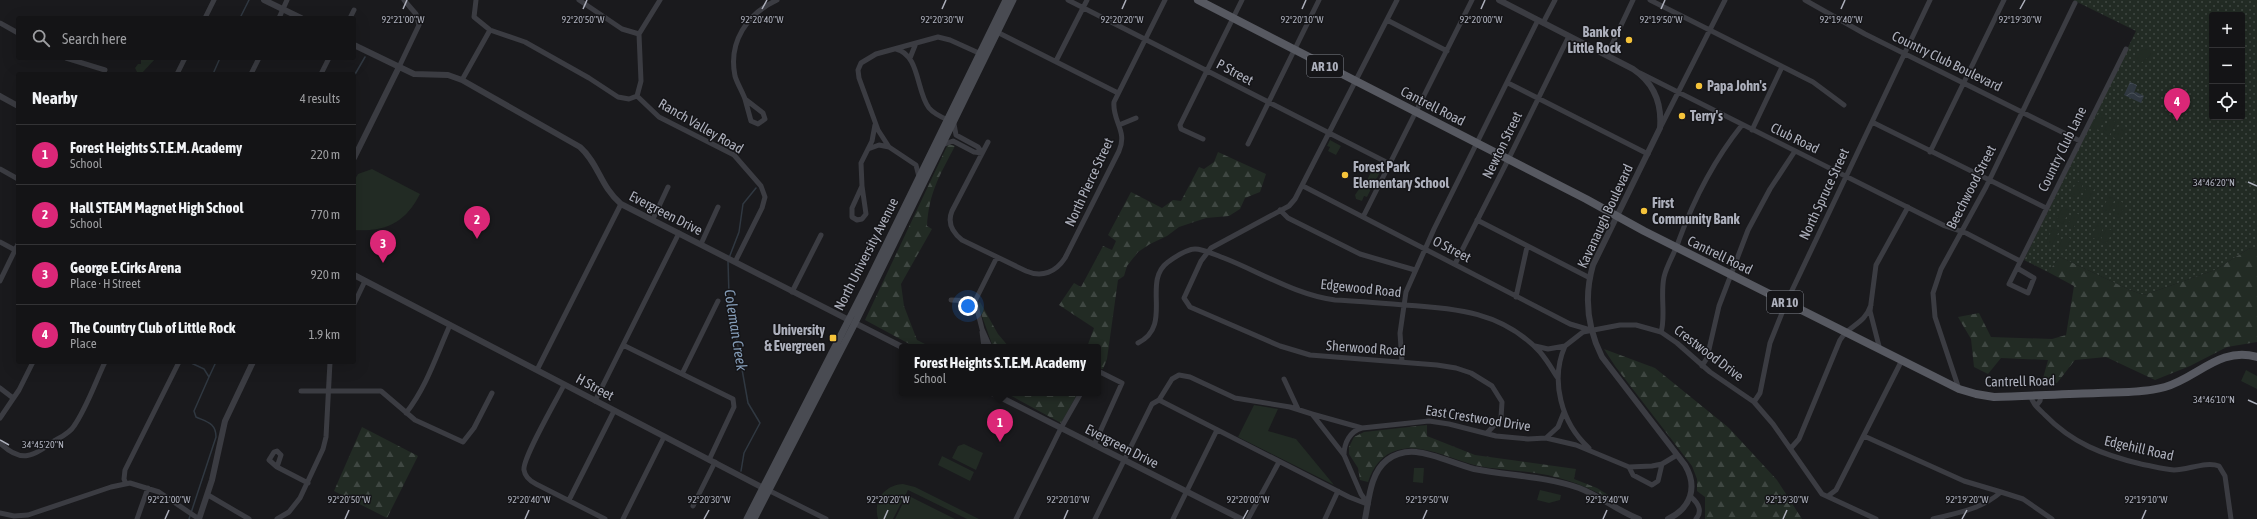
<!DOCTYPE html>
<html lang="en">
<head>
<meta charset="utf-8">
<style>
  body { margin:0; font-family:"Asap Condensed",sans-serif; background:#1d1d1f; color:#f1f3f6 }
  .controls { position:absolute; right:12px; top:12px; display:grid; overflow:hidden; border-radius:4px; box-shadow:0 4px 16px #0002 }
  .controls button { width:36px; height:36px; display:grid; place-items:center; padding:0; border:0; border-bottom:1px solid #333335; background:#141416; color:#f1f3f6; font:20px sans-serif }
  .you { position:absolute; left:968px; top:306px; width:14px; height:14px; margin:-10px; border:3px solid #fff; border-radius:50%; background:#1a73e8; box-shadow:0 0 0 6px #1a73e833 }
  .badge { display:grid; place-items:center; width:26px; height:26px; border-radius:50%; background:#db2777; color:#fff; font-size:13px; font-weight:700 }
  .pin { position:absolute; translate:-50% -33px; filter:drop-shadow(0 1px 2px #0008) }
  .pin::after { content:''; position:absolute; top:21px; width:14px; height:12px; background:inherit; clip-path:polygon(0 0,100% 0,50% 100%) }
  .popup { position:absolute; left:899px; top:344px; width:202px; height:52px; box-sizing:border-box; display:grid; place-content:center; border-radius:4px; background:#141416; filter:drop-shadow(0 1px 3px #0005); font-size:13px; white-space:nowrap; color:#9d9ea1 }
  .popup b { font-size:15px; color:#f1f3f6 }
  .popup::after { content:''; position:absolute; left:50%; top:100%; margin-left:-8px; border:8px solid transparent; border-top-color:#141416 }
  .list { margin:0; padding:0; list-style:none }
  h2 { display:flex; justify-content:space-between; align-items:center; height:52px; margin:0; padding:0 16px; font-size:17px }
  h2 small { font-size:13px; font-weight:400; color:#9d9ea1 }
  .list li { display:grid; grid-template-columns:26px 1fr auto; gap:12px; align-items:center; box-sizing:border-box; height:60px; padding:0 16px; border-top:1px solid #333335 }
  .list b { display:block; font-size:15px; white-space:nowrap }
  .list p { margin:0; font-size:13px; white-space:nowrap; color:#9d9ea1 }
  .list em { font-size:13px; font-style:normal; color:#9d9ea1 }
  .icon { flex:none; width:22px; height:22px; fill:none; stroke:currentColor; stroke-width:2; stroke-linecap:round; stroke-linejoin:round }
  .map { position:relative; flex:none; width:2257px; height:519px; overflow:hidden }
  .search { position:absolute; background:#141416; box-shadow:0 4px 16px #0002; left:16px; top:16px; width:340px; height:44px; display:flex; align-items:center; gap:10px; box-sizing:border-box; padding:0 14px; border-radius:4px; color:#9d9ea1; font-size:15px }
  .panel { position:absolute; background:#141416; box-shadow:0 4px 16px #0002; left:16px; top:72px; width:340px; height:292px; border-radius:4px }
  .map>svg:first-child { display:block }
  .grass { fill:url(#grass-dots); fill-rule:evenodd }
  .forest { fill:url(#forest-firs) }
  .green { fill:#222b24 }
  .water { fill:url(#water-waves) }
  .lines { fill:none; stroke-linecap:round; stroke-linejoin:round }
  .stream { stroke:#303841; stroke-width:1.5 }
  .minor { stroke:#3b3c42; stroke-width:5 }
  .tertiary { stroke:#3b3c42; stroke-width:6 }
  .secondary { stroke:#494b52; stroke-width:7 }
  .primary { stroke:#575961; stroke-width:8 }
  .ticks { fill:none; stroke:#adb0bc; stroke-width:1.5 }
  .poi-dot { fill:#f5c33a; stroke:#151518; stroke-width:1.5 }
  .labels { text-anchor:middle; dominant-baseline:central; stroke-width:3; stroke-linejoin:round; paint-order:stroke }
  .shield { fill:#151518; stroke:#7f828b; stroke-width:1 }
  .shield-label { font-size:13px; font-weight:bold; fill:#adb0bc }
  .poi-label { font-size:14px; font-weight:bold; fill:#adb0bc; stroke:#151518; text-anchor:start }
  .street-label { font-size:14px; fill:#adb0bc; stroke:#151518 }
  .water-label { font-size:15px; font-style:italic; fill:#849cb7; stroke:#151518 }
  .ticks-label { font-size:10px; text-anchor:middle; fill:#adb0bc; stroke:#151518; stroke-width:3; stroke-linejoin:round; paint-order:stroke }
</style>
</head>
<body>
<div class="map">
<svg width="2257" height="519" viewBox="0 0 2257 519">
  <defs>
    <pattern id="grass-dots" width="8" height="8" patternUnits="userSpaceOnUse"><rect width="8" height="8" fill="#222b24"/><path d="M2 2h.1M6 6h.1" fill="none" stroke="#3f4742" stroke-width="1.8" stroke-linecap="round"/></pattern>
    <pattern id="forest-firs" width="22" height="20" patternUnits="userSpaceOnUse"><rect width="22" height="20" fill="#222b24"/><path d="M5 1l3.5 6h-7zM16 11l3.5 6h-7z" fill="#3f4742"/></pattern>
    <pattern id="water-waves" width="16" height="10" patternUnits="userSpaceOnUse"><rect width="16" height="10" fill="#303841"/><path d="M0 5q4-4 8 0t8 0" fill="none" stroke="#4b525a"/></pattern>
  </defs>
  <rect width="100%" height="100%" fill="#1a1a1d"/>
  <path class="grass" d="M2073 0H2257V250L2250 248 2215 270 2144 295 2130 290 2060 257 2048 272 2024 260 2136 31ZM2212 15H2242V117H2212Z"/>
  <path class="forest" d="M948 144 955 146C940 175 929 192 927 226L932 229 901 284 904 306 917 340 931 347H915L865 320Z
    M1218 152 1266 174 1260 192 1245 198 1240 209 1229 216 1206 218 1179 227 1167 236 1150 244 1138 252 1127 266 1124 276 1118 280 1107 359 1103 369H1098V347H1087L1094 328 1059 305 1074 283 1081 287 1103 246 1112 250 1116 241 1108 235 1131 192 1162 208 1173 200 1181 201 1199 167 1204 169 1214 162Z
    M2250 248 2257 250V342L2227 347 2190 366 2155 380 2106 357 2075 360 2057 383 2042 382 2048 360 2001 358 1988 374 1974 367 1971 339 1958 317 1979 313 1991 337 2052 339 2066 335 2074 286 2048 272 2060 257 2130 290 2144 295 2215 270Z
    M980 302 998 334 1009 347H993L978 305Z
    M1604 349 1655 368 1729 428 1777 480 1802 519H1705V497L1697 491V479L1692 466 1615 366Z
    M1006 393 1035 395 1078 393 1061 423Z
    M1427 425V436L1475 455 1576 469 1574 479 1597 488 1613 498 1612 500C1594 490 1575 482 1555 477 1529 470 1501 471 1474 465 1451 459 1422 443 1398 450 1382 454 1373 467 1368 482L1360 480 1358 468 1349 454V447L1354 437 1364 432Z
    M362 427 418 456 387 518 334 491Z"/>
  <path class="green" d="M2148 48 2151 49V55L2141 63 2135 57 2136 52Z
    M141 58H156L142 73 138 74 135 68 138 64H141Z
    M2099 113 2106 116 2099 130 2092 127Z
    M2110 119 2116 122 2109 136 2103 132Z
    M2120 124 2126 127 2120 141 2113 137Z
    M1330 140 1341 146 1336 155 1328 151 1330 147 1327 146Z
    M1373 168 1380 172 1373 186 1366 182Z
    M372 169 420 194C405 223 386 232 354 230V181L358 174Z
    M2077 181 2083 184 2077 198 2070 195Z
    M1363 183 1372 187 1367 197 1364 196 1362 201 1356 199 1355 195Z
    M2087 186 2094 189 2087 203 2081 200Z
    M2109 196 2115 199 2108 213 2102 210Z
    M2119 201 2126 204 2119 218 2113 215Z
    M2063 207 2069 210 2063 224 2056 220Z
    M2074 212 2080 215 2073 229 2067 226Z
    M2098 223 2104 226 2098 240 2091 237Z
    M2053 228 2059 231 2052 245 2046 242Z
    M2107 228 2113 231 2106 244 2100 241Z
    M2064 235 2071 239 2064 252 2058 249Z
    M2246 370 2257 376V389L2241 381Z
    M1254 405 1278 409 1268 431 1296 439 1334 485 1238 437Z
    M964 444 983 453 976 470 952 458 958 446Z
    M942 456 974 472 970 481 938 465Z
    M1414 468H1424L1423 483 1413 482Z
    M903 484 915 487 979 519H967L908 490 893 519H878C873 501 884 485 903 484Z
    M1540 490 1561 495 1560 500 1549 503 1537 500Z
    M907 495 955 519H895Z"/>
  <path class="water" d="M2130 82 2137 85 2134 93 2136 92 2144 96 2141 103 2124 95Z"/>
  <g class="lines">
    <path class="stream" d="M240 18 249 0
      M213 74 220 58
      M354 76 365 57
      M729 258 739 232 743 204 756 188
      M728 261 729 296 748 403 760 423 744 453 741 471
      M209 377 216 362
      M189 519 216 437C216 423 207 422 196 417L194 411 209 377 204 369 189 362"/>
    <path class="minor" d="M476 0 474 17 490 30 525 42 589 78 618 97 629 99 637 96 641 81 639 34 660 0
      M579 0 622 29 639 34
      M1068 0 1390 164
      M1397 0 1295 199 1289 206 1211 248 1201 261 1184 298 1190 307 1280 346 1310 355 1437 365 1456 368 1471 373 1492 386 1502 402 1501 418 1487 433
      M1650 0 1813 82 1844 105
      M1805 0 1865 34 2080 141
      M205 18 214 0
      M279 18 287 0
      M350 18 354 10
      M1387 20 1447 51
      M0 23 18 33
      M1543 23 1555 0
      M997 32 1118 93
      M896 49C920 55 916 91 929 108 934 114 941 117 948 120
      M1607 55 1633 0
      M66 58 105 70 103 74
      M910 58 916 43
      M1056 61 1087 0
      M399 67 419 25 416 14 404 0
      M1640 73 1945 226 1966 233 2020 261
      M177 74 185 58
      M251 74 259 58
      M321 74 329 58
      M462 80 490 30
      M1508 83 1648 154
      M637 96 659 117 734 155 761 186 765 197 762 208 735 262
      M745 99C742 91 737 83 735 76 728 42 747 14 777 0
      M745 99 763 113 765 119 758 124 751 121Z
      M1872 122 2046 208
      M1119 125 1136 118
      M1660 128 1725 0
      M1752 130 1782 67
      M1203 139 1181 129 1180 125 1242 0
      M988 142 952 211C947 223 952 232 962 240L1026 271C1042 278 1056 272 1065 258L1119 151C1128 131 1112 121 1114 102L1165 0
      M1248 144 1319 0
      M942 145 953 141 974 152 982 153 978 147 956 135 954 124
      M868 149 879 145 889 147
      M1930 152 2004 0
      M0 169 18 179
      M919 177 916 165 889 147 878 130 859 78 858 70 861 63 876 54 938 37 950 40 981 54
      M862 186 866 214 862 219 857 220 852 217V208L862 186 861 163 872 141 875 125
      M1303 186 1570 324 1587 329
      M1280 210 1288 218 1360 254 1415 270
      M1363 217 1472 0
      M653 219 668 187
      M1477 220 1590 278
      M0 242 15 250
      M701 244 718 207
      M1455 264 1508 160 1569 36
      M2017 268 2126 49
      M2017 268 2034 278 2028 293 2009 284Z
      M0 281 18 244
      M792 292 821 235
      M1516 297 1527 247
      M951 300 975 301
      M354 304 365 281
      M982 332 984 347
      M1661 332C1666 317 1660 295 1664 277 1667 264 1675 253 1679 240 1694 199 1714 160 1742 125
      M1138 343C1174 325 1141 282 1168 262 1175 257 1186 249 1195 249 1204 249 1215 255 1224 258 1260 272 1296 295 1335 300 1358 301 1381 303 1404 305 1456 308 1503 312 1540 352 1547 360 1552 369 1557 377
      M623 345 733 399 734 407 709 460
      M1535 346 1548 349 1565 346 1583 332 1620 325H1636L1661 332 1677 343 1710 372 1754 402 1773 424 1822 494 1876 519
      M1565 346C1550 380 1561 423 1589 448
      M990 347 982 329 975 301 997 257
      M1880 350 1870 311 1876 265 1908 207
      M1402 362 1400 333 1406 292 1434 229 1538 20
      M1702 366 1707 358 1719 306 1748 230 1770 189 1795 151
      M537 370 621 204
      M682 374 718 301
      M1284 379 1298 409
      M564 385C557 399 522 459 524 470 525 477 530 481 536 484L605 519
      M0 388 13 398
      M1959 389 1935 317 1933 293 1941 269 1986 187 2075 3
      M301 391H381L415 420 463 442 474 428 492 393
      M2031 396C2032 404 2039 409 2045 415 2072 443 2103 455 2141 464 2152 466 2163 469 2174 470 2188 470 2206 461 2219 466L2225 476 2231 519
      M1159 400 1349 497 1367 504
      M595 401 679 233
      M1754 402 1760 393 1770 343 1786 303 1930 0
      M2036 406 2040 401 2041 395
      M406 413C427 386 436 356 450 325
      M1312 414 1362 428 1429 421 1449 424 1496 436 1528 439 1546 438 1576 445 1629 467 1652 466 1662 464 1677 455
      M0 418 19 390 33 362
      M1864 436 1964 481 2001 492
      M1546 438 1558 427 1564 412
      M0 443C22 464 33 456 54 441 61 437 70 433 74 426 87 407 95 383 105 362
      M1094 445 1122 383 1098 371
      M1791 448 1799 439 1840 340C1850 324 1864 325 1871 305
      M277 451 281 455 277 467 269 460 274 452Z
      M1344 455C1344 443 1350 431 1362 428
      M277 467 308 483
      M1629 467 1633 475 1652 485 1658 481 1662 464
      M126 484 124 479 125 470 179 362
      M768 490 826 519
      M208 495 249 519
      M1828 496 1836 490 1902 360
      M1691 497C1698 503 1703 511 1696 519
      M569 500 614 411
      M693 506 715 462
      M0 513 14 516 28 515 111 487 130 483 159 492 199 519
      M137 519 148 488
      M277 519 289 512 300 498 323 449 326 437 330 362
      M623 519 664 437
      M1016 519 1061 428 1081 393
      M1095 519 1152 404 1159 400 1172 379 1179 375 1190 377 1235 398 1290 407 1312 414 1344 455 1361 494 1368 504
      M1173 519 1217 430
      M1248 519 1279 462
      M1325 519 1338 491
      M1933 519C1957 513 1982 509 2001 492L2023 499 2052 519"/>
    <path class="tertiary" d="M264 0 301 18
      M1499 0 1633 69C1654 83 1662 104 1660 128L1593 265C1584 296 1587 327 1602 357L1685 465C1698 487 1691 508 1668 519
      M354 45 414 74 448 75 462 80 580 147C599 164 600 186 621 204L902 347
      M0 96 18 106
      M354 158 399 67
      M354 275 767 490
      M992 393 1241 519
      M199 519 212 480 225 421 253 362
      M1365 519C1369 500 1370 473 1387 460 1395 454 1405 451 1416 452 1435 454 1455 464 1474 469 1509 476 1545 476 1579 488 1600 496 1618 511 1639 519"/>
    <path class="secondary" d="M747 519 866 286 1006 0
      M754 519 855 323 1013 0"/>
    <path class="primary" d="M1198 0 1586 199 1644 231 1959 389 1976 394 1994 397C2029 396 2063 394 2098 393 2120 392 2143 393 2165 387 2197 378 2220 346 2257 357"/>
  </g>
  <path class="ticks" d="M403 9 407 0M583 9 587 0M762 9 767 0M942 9 946 0M1122 9 1126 0M1302 9 1306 0M1481 9 1485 0M1661 9 1665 0M1841 9 1845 0M2020 9 2025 0M2248 182 2257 186M2248 400 2257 404M0 440 9 445M165 519 169 510M345 519 349 510M525 519 529 510M704 519 709 510M884 519 888 510M1064 519 1068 510M1243 519 1248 510M1423 519 1427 510M1603 519 1607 510M1783 519 1787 510M1962 519 1967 510M2142 519 2146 510"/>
  <g class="poi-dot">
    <circle cx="1629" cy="40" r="4"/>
    <circle cx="1699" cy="86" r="4"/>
    <circle cx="1682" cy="116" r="4"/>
    <circle cx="1345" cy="175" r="4"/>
    <circle cx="1644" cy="211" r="4"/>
    <rect x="829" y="334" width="8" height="8" rx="2"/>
  </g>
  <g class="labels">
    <g class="shield">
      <rect x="1307" y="55" width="36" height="22" rx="3"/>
      <rect x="1767" y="291" width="36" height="22" rx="3"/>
    </g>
    <g class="shield-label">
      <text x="1325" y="66">AR 10</text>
      <text x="1785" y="302">AR 10</text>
    </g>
    <g class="poi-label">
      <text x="1621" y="32" text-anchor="end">Bank of<tspan x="1621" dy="16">Little Rock</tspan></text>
      <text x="1707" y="86">Papa John's</text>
      <text x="1690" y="116">Terry's</text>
      <text x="1353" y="167">Forest Park<tspan x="1353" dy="16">Elementary School</tspan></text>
      <text x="1652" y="203">First<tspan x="1652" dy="16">Community Bank</tspan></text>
      <text x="825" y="330" text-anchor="end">University<tspan x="825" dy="16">&amp; Evergreen</tspan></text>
    </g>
    <g class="street-label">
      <text transform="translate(1947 61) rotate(26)">Country Club Boulevard</text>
      <text transform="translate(1235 72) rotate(28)">P Street</text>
      <text transform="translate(1433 106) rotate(27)">Cantrell Road</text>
      <text transform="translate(701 126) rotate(30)">Ranch Valley Road</text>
      <text transform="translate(1795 138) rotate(26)">Club Road</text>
      <text transform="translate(1502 145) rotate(-64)">Newton Street</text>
      <text transform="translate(2062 149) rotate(-64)">Country Club Lane</text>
      <text transform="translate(1089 182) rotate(-65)">North Pierce Street</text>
      <text transform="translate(1971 187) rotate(-63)">Beechwood Street</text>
      <text transform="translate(1824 194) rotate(-65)">North Spruce Street</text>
      <text transform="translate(666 213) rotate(27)">Evergreen Drive</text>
      <text transform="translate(1605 216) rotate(-65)">Kavanaugh Boulevard</text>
      <text transform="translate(1452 249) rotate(27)">O Street</text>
      <text transform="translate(866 254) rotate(-63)">North University Avenue</text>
      <text transform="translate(1720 255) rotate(26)">Cantrell Road</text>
      <text transform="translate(1361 288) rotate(6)">Edgewood Road</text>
      <text transform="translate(1366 348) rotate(4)">Sherwood Road</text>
      <text transform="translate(1709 353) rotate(37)">Crestwood Drive</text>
      <text transform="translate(2020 381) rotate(-1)">Cantrell Road</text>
      <text transform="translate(595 387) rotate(28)">H Street</text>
      <text transform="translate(1478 418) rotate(9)">East Crestwood Drive</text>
      <text transform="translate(1122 446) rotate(27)">Evergreen Drive</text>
      <text transform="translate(2139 448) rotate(13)">Edgehill Road</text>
    </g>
    <g class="water-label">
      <text transform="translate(736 330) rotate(81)">Coleman Creek</text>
    </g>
  </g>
  <g class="ticks-label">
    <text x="403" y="23">92°21'00"W</text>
    <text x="583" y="23">92°20'50"W</text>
    <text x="762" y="23">92°20'40"W</text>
    <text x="942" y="23">92°20'30"W</text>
    <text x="1122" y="23">92°20'20"W</text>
    <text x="1302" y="23">92°20'10"W</text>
    <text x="1481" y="23">92°20'00"W</text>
    <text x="1661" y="23">92°19'50"W</text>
    <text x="1841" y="23">92°19'40"W</text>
    <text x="2020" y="23">92°19'30"W</text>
    <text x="2214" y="186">34°46'20"N</text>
    <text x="2214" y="403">34°46'10"N</text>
    <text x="43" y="448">34°45'20"N</text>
    <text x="169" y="503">92°21'00"W</text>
    <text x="349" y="503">92°20'50"W</text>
    <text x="529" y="503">92°20'40"W</text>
    <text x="709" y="503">92°20'30"W</text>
    <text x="888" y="503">92°20'20"W</text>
    <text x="1068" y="503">92°20'10"W</text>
    <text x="1248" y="503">92°20'00"W</text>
    <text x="1427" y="503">92°19'50"W</text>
    <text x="1607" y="503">92°19'40"W</text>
    <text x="1787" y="503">92°19'30"W</text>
    <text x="1967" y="503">92°19'20"W</text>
    <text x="2146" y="503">92°19'10"W</text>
  </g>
</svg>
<div class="controls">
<button>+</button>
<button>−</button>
<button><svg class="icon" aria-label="locate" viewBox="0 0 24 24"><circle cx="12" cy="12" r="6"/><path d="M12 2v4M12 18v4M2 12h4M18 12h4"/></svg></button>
</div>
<div class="you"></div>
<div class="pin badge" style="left:1000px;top:442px">1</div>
<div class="popup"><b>Forest Heights S.T.E.M. Academy</b>School</div>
<div class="pin badge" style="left:477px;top:239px">2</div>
<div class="pin badge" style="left:383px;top:263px">3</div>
<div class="pin badge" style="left:2177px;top:121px">4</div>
<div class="search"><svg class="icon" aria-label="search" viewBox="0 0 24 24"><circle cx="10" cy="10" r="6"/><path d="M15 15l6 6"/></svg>Search here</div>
<section class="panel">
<h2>Nearby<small>4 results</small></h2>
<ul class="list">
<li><span class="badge">1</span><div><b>Forest Heights S.T.E.M. Academy</b><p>School</p></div><em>220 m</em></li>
<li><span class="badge">2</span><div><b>Hall STEAM Magnet High School</b><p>School</p></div><em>770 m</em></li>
<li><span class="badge">3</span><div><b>George E.Cirks Arena</b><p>Place · H Street</p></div><em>920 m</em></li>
<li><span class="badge">4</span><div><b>The Country Club of Little Rock</b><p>Place</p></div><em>1.9 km</em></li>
</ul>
</section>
</div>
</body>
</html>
